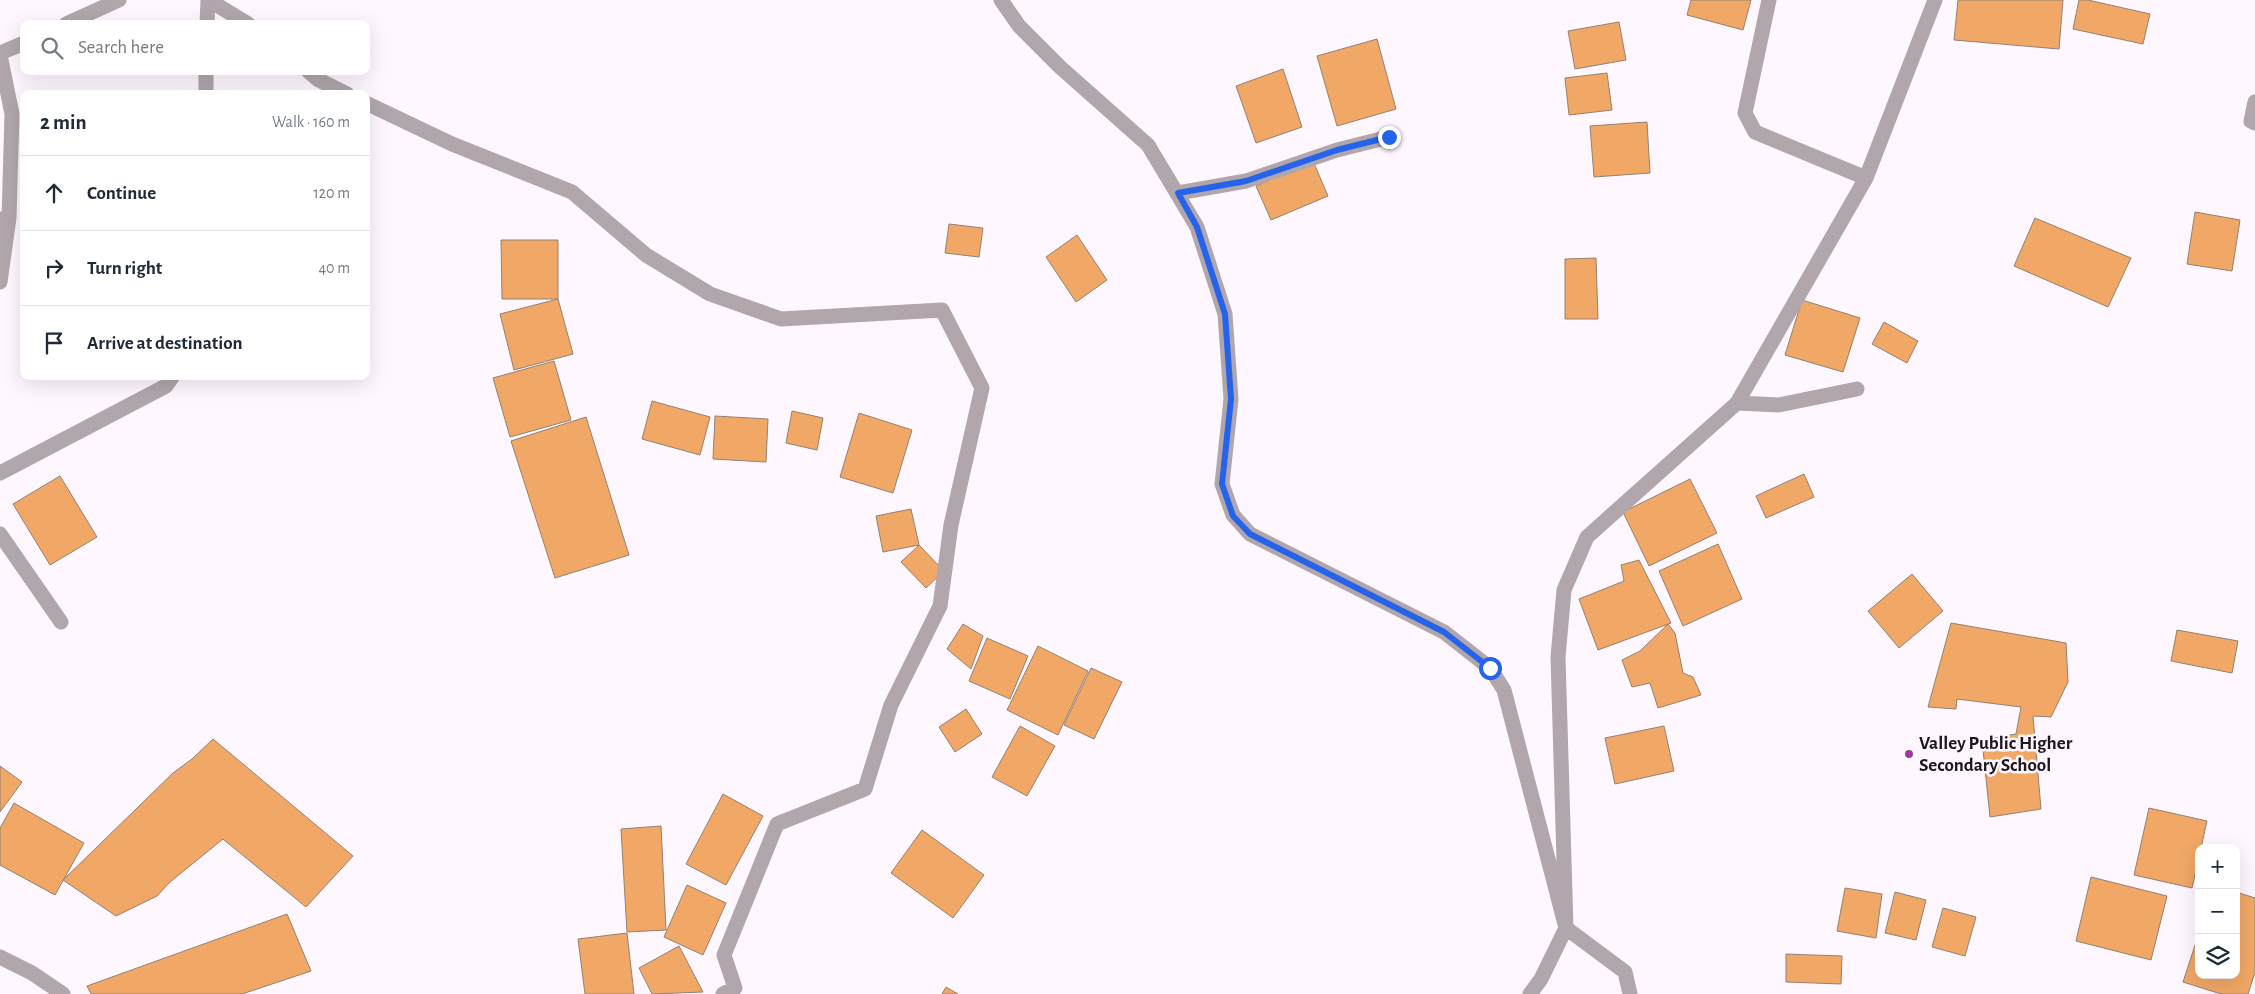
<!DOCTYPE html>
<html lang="en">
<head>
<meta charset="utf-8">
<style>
  body { margin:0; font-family:"Alegreya Sans",sans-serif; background:#f2f2f3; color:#1f2937 }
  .controls { position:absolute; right:15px; bottom:15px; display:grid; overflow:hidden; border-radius:10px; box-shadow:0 5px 20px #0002 }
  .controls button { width:45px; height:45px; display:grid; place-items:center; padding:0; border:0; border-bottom:1px solid #e0e1e3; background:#fff; color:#1f2937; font:25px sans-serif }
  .stop { position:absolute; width:15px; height:15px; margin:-11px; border:4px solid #2563eb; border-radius:50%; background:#fff }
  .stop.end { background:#2563eb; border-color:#fff; box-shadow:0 1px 5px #0008 }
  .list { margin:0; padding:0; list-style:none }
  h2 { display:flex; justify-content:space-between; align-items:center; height:65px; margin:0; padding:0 20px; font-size:21px }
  h2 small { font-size:16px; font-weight:400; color:#747a83 }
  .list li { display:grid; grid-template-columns:32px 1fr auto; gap:15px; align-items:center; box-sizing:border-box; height:75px; padding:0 20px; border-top:1px solid #e0e1e3 }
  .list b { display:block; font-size:19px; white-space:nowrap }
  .list em { font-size:16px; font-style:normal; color:#747a83 }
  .icon { flex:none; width:28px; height:28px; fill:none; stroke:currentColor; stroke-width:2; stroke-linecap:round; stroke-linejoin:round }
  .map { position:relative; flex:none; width:2255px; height:994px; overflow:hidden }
  .search { position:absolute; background:#fff; box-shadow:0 5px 20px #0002; left:20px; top:20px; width:350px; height:55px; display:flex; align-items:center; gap:12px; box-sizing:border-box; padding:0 18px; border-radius:10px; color:#747a83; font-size:19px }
  .panel { position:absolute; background:#fff; box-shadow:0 5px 20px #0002; left:20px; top:90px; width:350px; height:290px; border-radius:10px }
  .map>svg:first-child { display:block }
  .building { fill:#f1a766; stroke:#948171 }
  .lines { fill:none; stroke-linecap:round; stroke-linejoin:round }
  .street { stroke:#b0a6ac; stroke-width:15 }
  .route { stroke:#2563eb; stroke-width:6 }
  .poi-dot { fill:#a1389b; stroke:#fff7ff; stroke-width:2 }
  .labels { text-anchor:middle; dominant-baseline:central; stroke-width:5; stroke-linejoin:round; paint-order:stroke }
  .poi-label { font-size:19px; font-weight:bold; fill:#1e171e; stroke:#fff7ff; text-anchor:start }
</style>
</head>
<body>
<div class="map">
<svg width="2255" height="994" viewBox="0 0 2255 994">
  <rect width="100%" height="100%" fill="#fff7ff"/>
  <path class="building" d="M1691 0H1751L1743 30 1687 15Z
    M1958 0H2063L2059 49 1954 40Z
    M2079 0H2088L2150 14 2143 44 2073 29Z
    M1619 22 1626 60 1575 69 1568 31Z
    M1377 39 1396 109 1337 126 1317 56Z
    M1283 69 1302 127 1256 143 1236 86Z
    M1607 73 1612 110 1569 115 1565 78Z
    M1647 122 1650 173 1594 177 1590 126Z
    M1313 161 1328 196 1271 220 1256 186Z
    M2195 212 2240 220 2232 271 2187 264Z
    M2035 218 2131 258 2108 307 2014 266Z
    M949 224 983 228 979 257 945 253Z
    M1077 235 1107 280 1076 302 1046 257Z
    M501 240H558V299H502Z
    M1596 258 1598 319H1565V259Z
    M558 299 573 354 514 370 500 314Z
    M1802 300 1860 318 1843 372 1785 355Z
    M1884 322 1918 341 1907 363 1872 344Z
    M554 361 571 420 510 437 493 378Z
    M652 401 710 417 700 455 642 439Z
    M792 411 823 418 817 450 786 443Z
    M859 413 912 430 893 493 840 477Z
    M715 416 768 419 766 462 713 459Z
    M586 417 629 555 555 578 511 441Z
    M1804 474 1814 497 1766 518 1756 496Z
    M60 476 97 537 50 565 13 504Z
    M1690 479 1717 533 1649 566 1623 512Z
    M911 509 919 545 883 552 876 516Z
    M1718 544 1742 599 1683 626 1659 571Z
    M919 545 944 571 926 588 901 562Z
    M1639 560 1671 623 1598 650 1579 599 1624 581 1621 565Z
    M1912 574 1943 611 1899 648 1868 611Z
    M1951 623 2066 643 2068 682 2051 717 2033 716 2041 809 1990 817 1982 740 2016 734 2021 707 1957 699 1956 709 1928 707Z
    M963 624 983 636 971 669 947 649Z
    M1668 624 1675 633 1683 673 1693 677 1701 695 1658 708 1650 683 1632 687 1622 660 1640 651Z
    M2177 630 2238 641 2232 673 2171 661Z
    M987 638 1028 656 1010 699 969 681Z
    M1038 646 1088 671 1058 735 1007 710Z
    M1091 668 1122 682 1094 739 1064 725Z
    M966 709 982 734 955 752 939 727Z
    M1020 726 1055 746 1027 796 992 777Z
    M1664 726 1674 771 1615 784 1605 738Z
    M213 739 353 856 306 907 223 839 170 882 157 896 116 916 63 880 173 773 192 759Z
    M0 766 22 782 0 812Z
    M723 794 763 816 726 885 686 864Z
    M14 803 84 843 55 895 0 865V828Z
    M2149 808 2207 821 2201 848H2199V858L2192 888 2134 875Z
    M661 826 666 930 627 932 621 829Z
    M922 830 984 875 953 918 891 873Z
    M2091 877 2167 896 2151 960 2076 941Z
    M687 885 726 903 703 955 664 937Z
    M1845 888 1882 894 1876 938 1837 931Z
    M1895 892 1926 900 1916 940 1885 933Z
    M2236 892 2255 898V972L2248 994H2221L2183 982 2199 933V975H2236Z
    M1943 908 1976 917 1965 956 1932 947Z
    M287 914 311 971 242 994H91L87 986Z
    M627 933 634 994H585L578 939Z
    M679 946 703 992 652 994 639 968Z
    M1786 954 1842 956 1841 984 1786 982Z
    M946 987 958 994H942Z"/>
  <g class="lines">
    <path class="street" d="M209 0 248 24
      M1001 0 1019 26 1060 67 1148 145 1197 227 1225 314 1231 399 1222 484 1233 515 1250 534 1444 632 1490 668 1504 690 1566 928 1625 972 1630 994
      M1769 0 1745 113 1755 132 1866 178
      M66 24 119 0
      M207 24 208 0
      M0 53 24 43
      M0 55 12 114 9 218 0 219
      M308 71 317 79 347 94
      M206 94V71
      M2255 102 2251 121 2255 123
      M366 103 452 144 572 192 646 255 710 294 781 319 942 310 982 388 951 525 940 606 891 705 865 789 777 824 724 955 735 988 723 994
      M1178 193 1246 181 1337 150 1389 137
      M0 282 9 218
      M1737 403 1779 405 1857 389
      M0 473 166 386 173 376
      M0 534 61 622
      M0 957 32 973 63 994
      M1530 994 1541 979 1566 928 1558 657 1564 590 1587 537 1737 403 1866 178 1935 0"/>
  </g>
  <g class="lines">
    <path class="route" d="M1389 137 1337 150 1246 181 1178 193 1197 227 1225 314 1231 399 1222 484 1233 516 1250 534 1444 632 1490 668"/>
  </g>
  <circle class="poi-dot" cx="1909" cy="754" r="5"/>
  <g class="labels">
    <g class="poi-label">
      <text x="1919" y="743">Valley Public Higher<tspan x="1919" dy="22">Secondary School</tspan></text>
    </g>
  </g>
</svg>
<div class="controls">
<button>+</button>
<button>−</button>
<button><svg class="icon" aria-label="layers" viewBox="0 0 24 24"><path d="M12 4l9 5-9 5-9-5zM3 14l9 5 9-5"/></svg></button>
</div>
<div class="stop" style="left:1490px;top:668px"></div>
<div class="stop end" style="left:1389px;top:137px"></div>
<div class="search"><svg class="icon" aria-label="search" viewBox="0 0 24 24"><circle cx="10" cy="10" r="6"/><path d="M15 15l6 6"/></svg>Search here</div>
<section class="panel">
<h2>2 min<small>Walk · 160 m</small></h2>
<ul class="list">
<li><svg class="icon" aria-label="ahead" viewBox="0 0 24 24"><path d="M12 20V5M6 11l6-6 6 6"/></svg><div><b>Continue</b></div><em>120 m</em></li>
<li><svg class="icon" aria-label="right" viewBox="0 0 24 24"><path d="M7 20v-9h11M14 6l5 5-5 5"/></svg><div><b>Turn right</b></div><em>40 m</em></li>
<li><svg class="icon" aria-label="arrive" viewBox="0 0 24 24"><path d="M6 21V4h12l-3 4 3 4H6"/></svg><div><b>Arrive at destination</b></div></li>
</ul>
</section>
</div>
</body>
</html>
